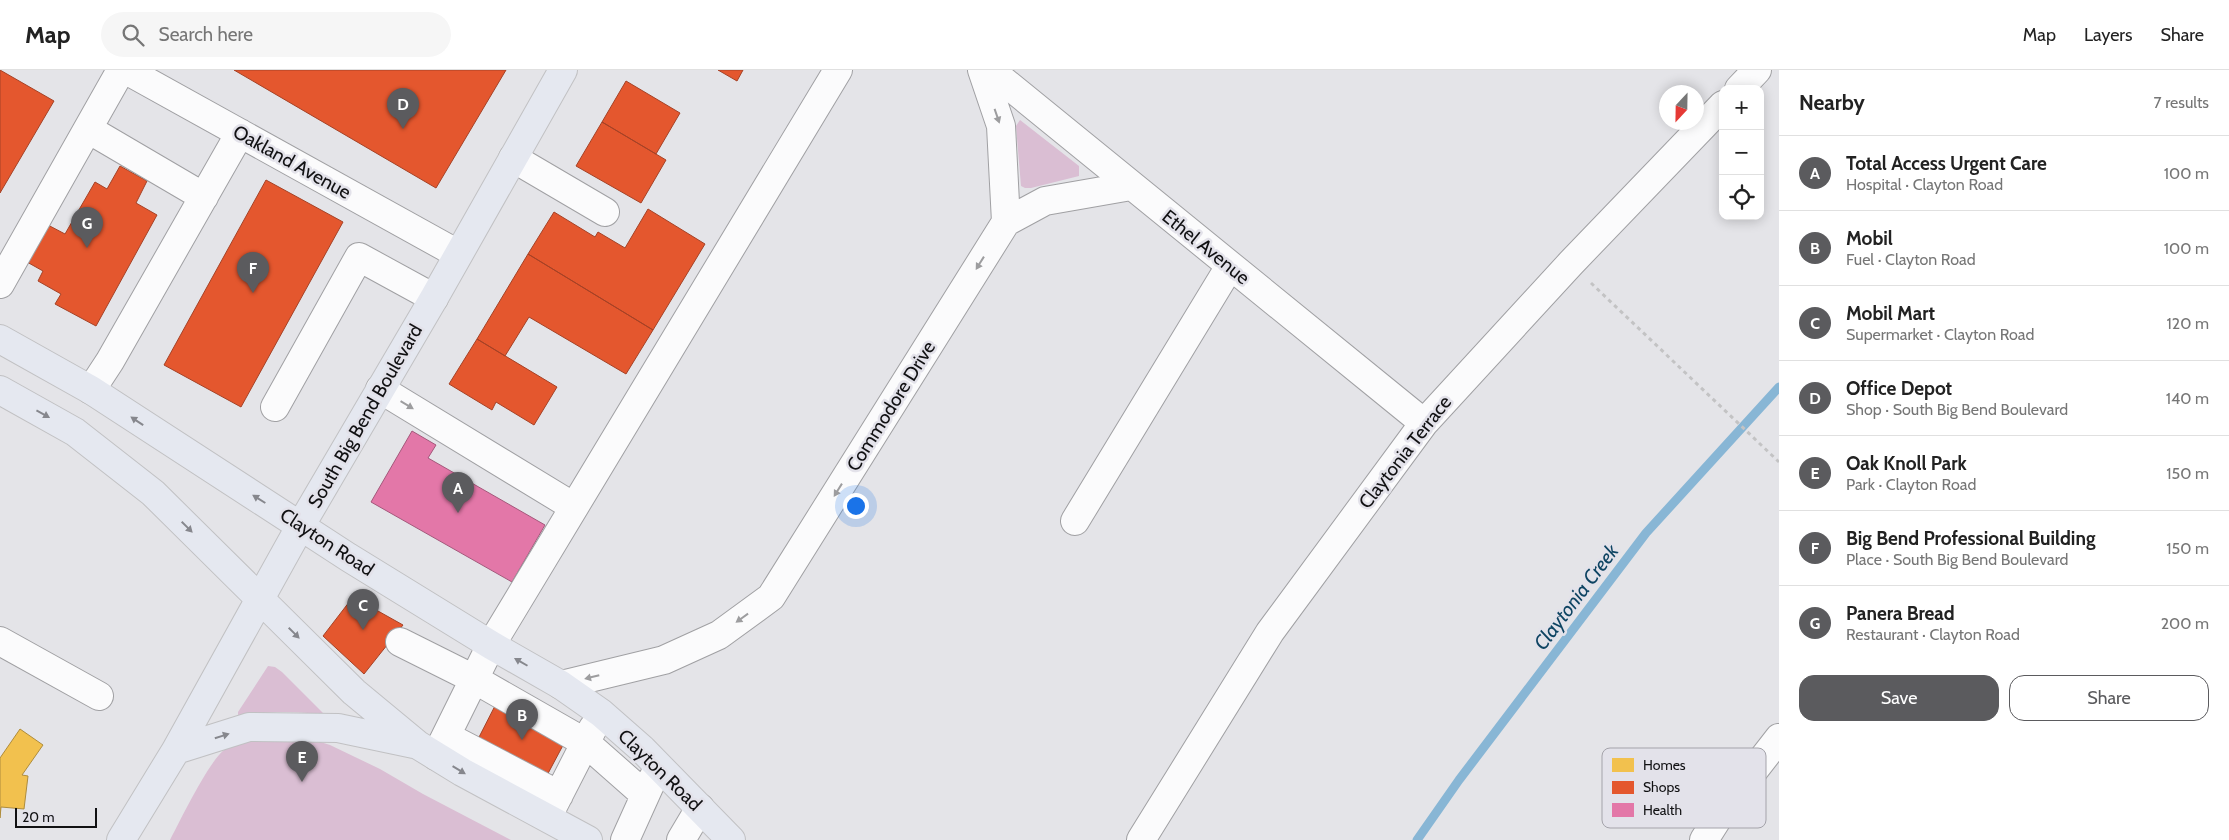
<!DOCTYPE html>
<html lang="en">
<head>
<meta charset="utf-8">
<style>
  body { margin:0; font-family:Cabin,sans-serif; background:#f6f6f6; color:#222 }
  .controls { position:absolute; right:15px; top:15px; display:grid; overflow:hidden; border-radius:10px; box-shadow:0 2px 12px #0003 }
  .controls button { width:45px; height:45px; display:grid; place-items:center; padding:0; border:0; border-bottom:1px solid #e0e0e0; background:#fff; color:#222; font:25px sans-serif }
  .compass { position:absolute; left:1659px; top:15px; width:45px; height:45px; border-radius:50%; background:#fff; box-shadow:0 2px 12px #0003; rotate:202deg }
  .scale { position:absolute; left:15px; bottom:12px; width:82px; box-sizing:border-box; padding-left:5px; border:2px solid #111113; border-top:0; font-size:14px; line-height:18px; white-space:nowrap; color:#111113; -webkit-text-stroke:4px #e3e2ea; paint-order:stroke }
  .you { position:absolute; left:855px; top:435px; width:18px; height:18px; margin:-12px; border:4px solid #fff; border-radius:50%; background:#1a73e8; box-shadow:0 0 0 8px #1a73e833 }
  .badge { display:grid; place-items:center; width:32px; height:32px; border-radius:50%; background:#5b5b5e; color:#fff; font-size:16px; font-weight:700 }
  .pin { position:absolute; translate:-50% -41px; filter:drop-shadow(0 1px 2px #0008) }
  .pin::after { content:''; position:absolute; top:26px; width:18px; height:15px; background:inherit; clip-path:polygon(0 0,100% 0,50% 100%) }
  .list { margin:0; padding:0; list-style:none }
  h2 { display:flex; justify-content:space-between; align-items:center; height:65px; margin:0; padding:0 20px; font-size:21px }
  h2 small { font-size:16px; font-weight:400; color:#767676 }
  .list li { display:grid; grid-template-columns:32px 1fr auto; gap:15px; align-items:center; box-sizing:border-box; height:75px; padding:0 20px; border-top:1px solid #e0e0e0 }
  .list b { display:block; font-size:19px; white-space:nowrap }
  .list p { margin:0; font-size:16px; white-space:nowrap; color:#767676 }
  .list em { font-size:16px; font-style:normal; color:#767676 }
  .actions { display:flex; gap:10px; padding:15px 20px }
  .actions a { flex:1; padding:11px 0; border:1px solid #5b5b5e; border-radius:15px; text-align:center; font-size:18px; color:#5b5b5e }
  .actions .main { background:#5b5b5e; color:#fff }
  .icon { flex:none; width:28px; height:28px; fill:none; stroke:currentColor; stroke-width:2; stroke-linecap:round; stroke-linejoin:round }
  .map { position:relative; flex:none; width:1779px; height:770px; overflow:hidden }
  header { display:flex; align-items:center; gap:30px; box-sizing:border-box; height:70px; padding:0 25px; background:#fff; border-bottom:1px solid #e0e0e0 }
  header strong { font-size:24px }
  nav { display:flex; gap:28px; margin-inline-start:auto; font-size:18px }
  .search { width:350px; height:45px; background:#f6f6f6; display:flex; align-items:center; gap:12px; box-sizing:border-box; padding:0 18px; border-radius:28px; color:#767676; font-size:19px }
  main { display:flex }
  aside { flex:1; background:#fff }
  .map>svg:first-child { display:block }
  .green { fill:#dabed3 }
  .homes { fill:#f2c14e; stroke:#ae8c3c }
  .shops { fill:#e4572e; stroke:#a54226 }
  .health { fill:#e377a8; stroke:#a4587b }
  .lines { fill:none; stroke-linecap:round; stroke-linejoin:round }
  .stream { stroke:#88b6d5; stroke-width:9 }
  .minor-casing { stroke:#a0a0a3; stroke-width:30 }
  .major-casing { stroke:#c1c1c3; stroke-width:30 }
  .path { stroke:#c3c3c4; stroke-width:3; stroke-dasharray:4 4; stroke-linecap:butt }
  .minor { stroke:#fbfbfc; stroke-width:28 }
  .major { stroke:#e5e8f0; stroke-width:28 }
  .oneway { fill:#9d9d9f }
  .oneway2 { fill:#86878d }
  .labels { text-anchor:middle; dominant-baseline:central; stroke-width:5; stroke-linejoin:round; paint-order:stroke }
  .street-label { font-size:19px; fill:#111113; stroke:#e3e2ea }
  .water-label { font-size:20px; font-style:italic; fill:#0e4462; stroke:#e3e2ea }
  .key { fill:#e3e2ea; stroke:#a4a3aa; stroke-width:1 }
  .key-label { font-size:14px; fill:#111113 }
</style>
</head>
<body>
<header>
<strong>Map</strong>
<div class="search"><svg class="icon" aria-label="search" viewBox="0 0 24 24"><circle cx="10" cy="10" r="6"/><path d="M15 15l6 6"/></svg>Search here</div>
<nav><a>Map</a><a>Layers</a><a>Share</a></nav>
</header>
<main>
<div class="map">
<svg width="1779" height="770" viewBox="0 0 1779 770">
  <rect width="100%" height="100%" fill="#e4e4e8"/>
  <path class="green" d="M1020 50 1079 96V106L1031 118H1025L1021 116 1016 56Z
    M268 596 275 597 282 602 325 645C295 641 269 641 238 646V642Z
    M268 666 305 667 330 675 380 699 423 724 511 770H170C181 749 208 693 224 680 236 671 254 669 268 666Z"/>
  <path class="homes" d="M20 659 43 675 22 705 28 706 24 739 1 737 0 748V688Z"/>
  <path class="shops" d="M0 0 54 31 0 123Z
    M234 0H506L436 118Z
    M718 0H743L737 11Z
    M626 11 680 43 656 84 602 52Z
    M602 52 666 90 641 133 576 96Z
    M120 96 147 111 136 133 157 145 96 256 55 234 61 224 38 211 43 201 27 192 46 154 65 164 95 112 107 119Z
    M266 110 343 152 241 337 164 295Z
    M648 139 705 174 653 260 528 184 554 142 595 167 598 162 625 178Z
    M528 184 653 260 626 304 529 247 505 286 477 269Z
    M477 269 557 317 534 355 496 332 492 340 449 314Z
    M353 527 403 555 364 604 323 566Z
    M499 628 569 664 544 711 475 675Z"/>
  <path class="health" d="M412 361 436 375 428 388 545 455 512 512 371 432Z"/>
  <g class="lines">
    <path class="stream" d="M1417 770 1459 710 1646 463 1779 317"/>
    <defs>
      <path id="minor" d="M126 0 458 184
        M982 0 1001 56 1006 152
        M990 0 1424 353
        M1739 19 1757 0
        M88 59 204 127
        M513 88 605 142
        M0 214 121 0
        M380 319 574 437
        M91 320 110 291 240 63
        M275 337 359 187 434 228
        M1075 451 1230 196
        M0 571 99 626
        M400 572 474 609 586 673 645 725
        M561 615 664 590 719 565 771 527 1006 152 1045 131 1131 116
        M446 666 559 725
        M436 686 491 575 838 0
        M551 740 593 658
        M625 770 653 708
        M681 770 700 738
        M1141 770 1270 562 1424 353 1571 193 1723 35
        M1704 770 1723 740 1779 668"/>
      <path id="major" d="M0 269 91 320 348 487 491 575 561 615 601 643 642 679 731 770
        M0 320 75 362 153 423 354 622 418 675 462 702 588 770
        M176 680 249 657 338 658 414 674
        M121 770 176 680 301 455 434 228 563 0"/>
    </defs>
    <use href="#minor" class="minor-casing"/>
    <use href="#major" class="major-casing"/>
    <path class="path" d="M1591 213 1779 392"/>
    <use href="#minor" class="minor"/>
    <use href="#major" class="major"/>
  </g>
  <defs><path id="oneway-solid" d="M-6-.8H1V-3.2L6.5 0L1 3.2V.8H-6Z" transform="scale(1.25)"/></defs>
  <g class="oneway">
    <use href="#oneway-solid" transform="translate(997 46) rotate(71)"/>
    <use href="#oneway-solid" transform="translate(980 193) rotate(122)"/>
    <use href="#oneway-solid" transform="translate(407 335) rotate(31)"/>
    <use href="#oneway-solid" transform="translate(838 420) rotate(122)"/>
    <use href="#oneway-solid" transform="translate(742 548) rotate(144)"/>
    <use href="#oneway-solid" transform="translate(592 607) rotate(166)"/>
  </g>
  <g class="oneway2">
    <use href="#oneway-solid" transform="translate(43 344) rotate(29)"/>
    <use href="#oneway-solid" transform="translate(137 351) rotate(-146)"/>
    <use href="#oneway-solid" transform="translate(259 429) rotate(-148)"/>
    <use href="#oneway-solid" transform="translate(187 457) rotate(45)"/>
    <use href="#oneway-solid" transform="translate(294 563) rotate(45)"/>
    <use href="#oneway-solid" transform="translate(521 592) rotate(-150)"/>
    <use href="#oneway-solid" transform="translate(222 666) rotate(-17)"/>
    <use href="#oneway-solid" transform="translate(459 700) rotate(31)"/>
  </g>
  <g class="labels">
    <g class="street-label">
      <text transform="translate(292 92) rotate(29)">Oakland Avenue</text>
      <text transform="translate(1206 177) rotate(39)">Ethel Avenue</text>
      <text transform="translate(891 336) rotate(-58)">Commodore Drive</text>
      <text transform="translate(365 346) rotate(-60)">South Big Bend Boulevard</text>
      <text transform="translate(1405 382) rotate(-52)">Claytonia Terrace</text>
      <text transform="translate(327 472) rotate(33)">Clayton Road</text>
      <text transform="translate(660 700) rotate(44)">Clayton Road</text>
    </g>
    <g class="water-label">
      <text transform="translate(1576 527) rotate(-53)">Claytonia Creek</text>
    </g>
  </g>
  <rect x="1602" y="678" width="164" height="80" rx="8" class="key"/>
  <rect x="1612" y="688" width="22" height="14" fill="#f2c14e"/>
  <rect x="1612" y="711" width="22" height="13" fill="#e4572e"/>
  <rect x="1612" y="733" width="22" height="14" fill="#e377a8"/>
  <g class="key-label">
    <text x="1643" y="700">Homes</text>
    <text x="1643" y="722">Shops</text>
    <text x="1643" y="745">Health</text>
  </g>
</svg>
<div class="controls">
<button>+</button>
<button>−</button>
<button><svg class="icon" aria-label="locate" viewBox="0 0 24 24"><circle cx="12" cy="12" r="6"/><path d="M12 2v4M12 18v4M2 12h4M18 12h4"/></svg></button>
</div>
<svg class="compass" viewBox="-18 -18 36 36"><path d="M0-13l5 13h-10z" fill="#e53935"/><path d="M0 13l5-13h-10z" fill="#767676"/></svg>
<div class="scale">20 m</div>
<div class="you"></div>
<div class="pin badge" style="left:458px;top:443px">A</div>
<div class="pin badge" style="left:522px;top:670px">B</div>
<div class="pin badge" style="left:363px;top:560px">C</div>
<div class="pin badge" style="left:403px;top:59px">D</div>
<div class="pin badge" style="left:302px;top:712px">E</div>
<div class="pin badge" style="left:253px;top:223px">F</div>
<div class="pin badge" style="left:87px;top:178px">G</div>
</div>
<aside>
<h2>Nearby<small>7 results</small></h2>
<ul class="list">
<li><span class="badge">A</span><div><b>Total Access Urgent Care</b><p>Hospital · Clayton Road</p></div><em>100 m</em></li>
<li><span class="badge">B</span><div><b>Mobil</b><p>Fuel · Clayton Road</p></div><em>100 m</em></li>
<li><span class="badge">C</span><div><b>Mobil Mart</b><p>Supermarket · Clayton Road</p></div><em>120 m</em></li>
<li><span class="badge">D</span><div><b>Office Depot</b><p>Shop · South Big Bend Boulevard</p></div><em>140 m</em></li>
<li><span class="badge">E</span><div><b>Oak Knoll Park</b><p>Park · Clayton Road</p></div><em>150 m</em></li>
<li><span class="badge">F</span><div><b>Big Bend Professional Building</b><p>Place · South Big Bend Boulevard</p></div><em>150 m</em></li>
<li><span class="badge">G</span><div><b>Panera Bread</b><p>Restaurant · Clayton Road</p></div><em>200 m</em></li>
</ul>
<div class="actions"><a class="main">Save</a><a>Share</a></div>
</aside>
</main>
</body>
</html>
